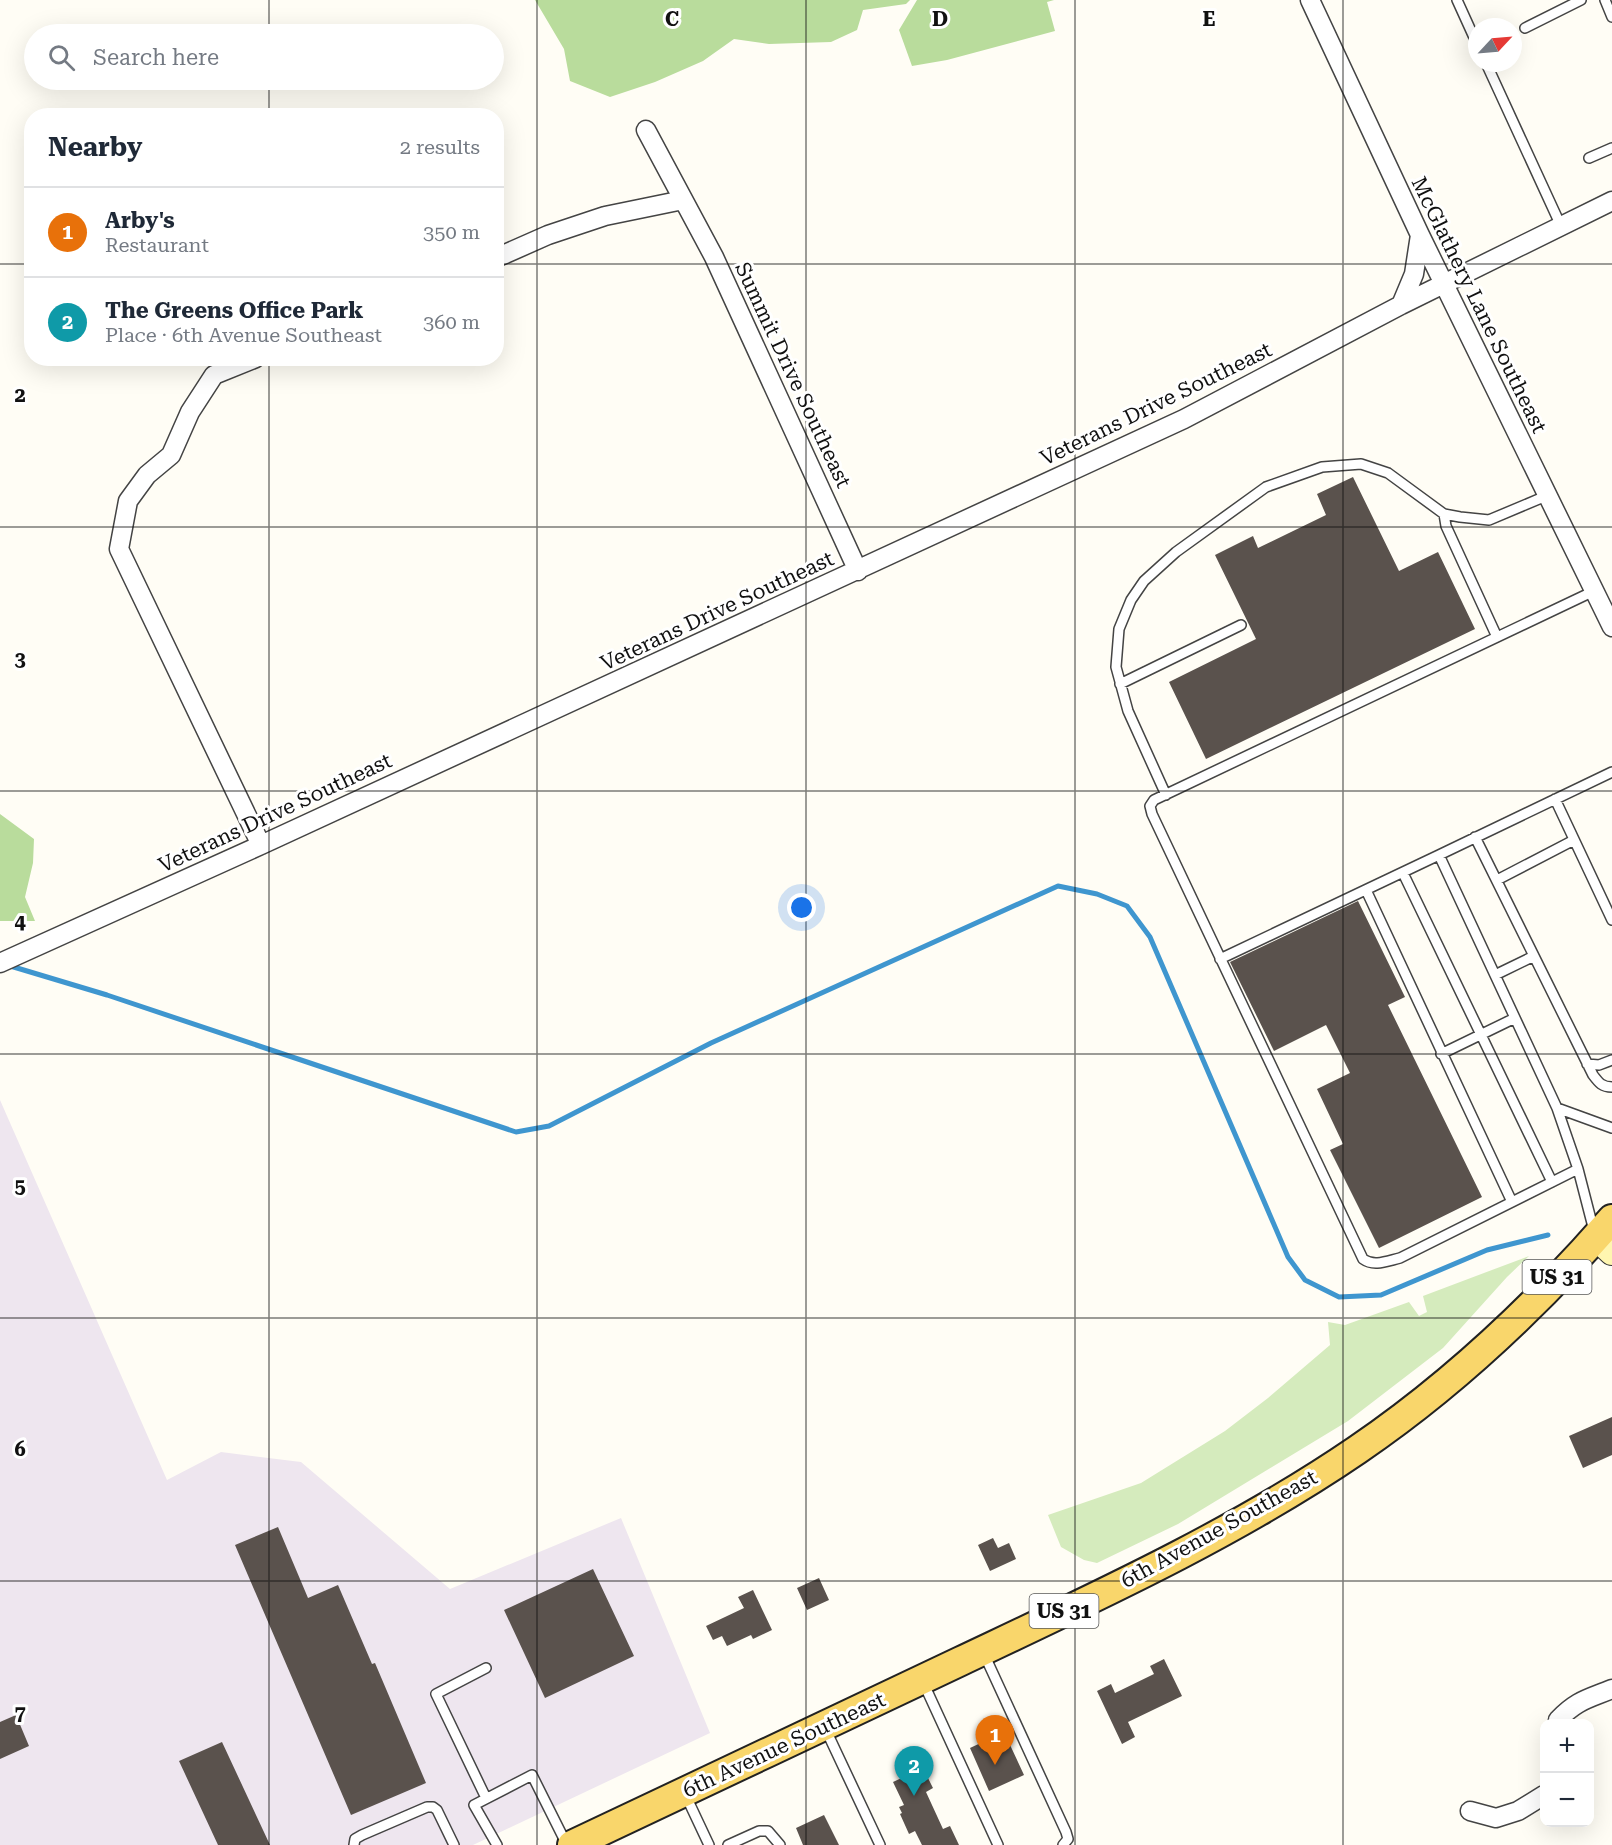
<!DOCTYPE html>
<html lang="en">
<head>
<meta charset="utf-8">
<style>
  body { margin:0; font-family:"Roboto Serif",serif; background:#f6f6f7; color:#1f2937 }
  .controls { position:absolute; right:18px; bottom:18px; display:grid; overflow:hidden; border-radius:12px; box-shadow:0 6px 24px #0002 }
  .controls button { width:54px; height:54px; display:grid; place-items:center; padding:0; border:0; border-bottom:2px solid #e0e1e3; background:#fff; color:#1f2937; font:30px sans-serif }
  .compass { position:absolute; left:1468px; top:18px; width:54px; height:54px; border-radius:50%; background:#fff; box-shadow:0 6px 24px #0002; rotate:64deg }
  .you { position:absolute; left:802px; top:908px; width:21px; height:21px; margin:-15px; border:4px solid #fff; border-radius:50%; background:#1a73e8; box-shadow:0 0 0 9px #1a73e833 }
  .badge { display:grid; place-items:center; width:39px; height:39px; border-radius:50%; background:#7c3aed; color:#fff; font-size:20px; font-weight:700 }
  .pin { position:absolute; translate:-50% -50px; filter:drop-shadow(0 2px 3px #0008) }
  .pin::after { content:''; position:absolute; top:32px; width:21px; height:18px; background:inherit; clip-path:polygon(0 0,100% 0,50% 100%) }
  .list { margin:0; padding:0; list-style:none }
  h2 { display:flex; justify-content:space-between; align-items:center; height:78px; margin:0; padding:0 24px; font-size:26px }
  h2 small { font-size:20px; font-weight:400; color:#747a83 }
  .list li { display:grid; grid-template-columns:39px 1fr auto; gap:18px; align-items:center; box-sizing:border-box; height:90px; padding:0 24px; border-top:2px solid #e0e1e3 }
  .list b { display:block; font-size:22px; white-space:nowrap }
  .list p { margin:0; font-size:20px; white-space:nowrap; color:#747a83 }
  .list em { font-size:20px; font-style:normal; color:#747a83 }
  .icon { flex:none; width:33px; height:33px; fill:none; stroke:currentColor; stroke-width:2; stroke-linecap:round; stroke-linejoin:round }
  .map { position:relative; flex:none; width:1612px; height:1845px; overflow:hidden }
  .search { position:absolute; background:#fff; box-shadow:0 6px 24px #0002; left:24px; top:24px; width:480px; height:66px; display:flex; align-items:center; gap:15px; box-sizing:border-box; padding:0 21px; border-radius:33px; color:#747a83; font-size:22px }
  .panel { position:absolute; background:#fff; box-shadow:0 6px 24px #0002; left:24px; top:108px; width:480px; height:258px; border-radius:24px }
  .map>svg:first-child { display:block }
  .industrial { fill:#eee6ef }
  .green { fill:#d5ebbd }
  .forest { fill:#b9dc9c }
  .lines { fill:none; stroke-linecap:round; stroke-linejoin:round }
  .stream { stroke:#3f96cf; stroke-width:5 }
  .building { fill:#5a524d }
  .lane-casing { stroke:#444; stroke-width:12 }
  .street-casing { stroke:#444; stroke-width:21 }
  .secondary-casing { stroke:#333; stroke-width:28 }
  .primary-casing { stroke:#222; stroke-width:32 }
  .lane { stroke:#fff; stroke-width:9 }
  .street { stroke:#fff; stroke-width:18 }
  .secondary { stroke:#fff6b0; stroke-width:26 }
  .primary { stroke:#f9d66b; stroke-width:28 }
  .grid { fill:none; stroke:#111; stroke-width:1.5; stroke-opacity:0.55 }
  .labels { text-anchor:middle; dominant-baseline:central; stroke-width:6; stroke-linejoin:round; paint-order:stroke }
  .shield { fill:#fff; stroke:#585858; stroke-width:1.5 }
  .shield-label { font-size:20px; font-weight:bold; fill:#111 }
  .street-label { font-size:21px; fill:#111; stroke:#fff }
  .grid-label { font-size:20px; text-anchor:middle; font-weight:bold; fill:#111; stroke:#fff; stroke-width:6; stroke-linejoin:round; paint-order:stroke }
</style>
</head>
<body>
<div class="map">
<svg width="1612" height="1845" viewBox="0 0 1612 1845">
  <rect width="100%" height="100%" fill="#fffdf5"/>
  <path class="industrial" d="M0 1100 167 1480 221 1452 301 1462 450 1589 621 1518 710 1733 473 1845H0Z"/>
  <path class="green" d="M1529 1256 1507 1277 1443 1348 1348 1421 1178 1524 1097 1563 1084 1560 1061 1547 1048 1515 1141 1483 1225 1431 1268 1398 1330 1345 1328 1322 1345 1325 1409 1302 1419 1316 1427 1312 1423 1296Z"/>
  <path class="forest" d="M535 0H910L906 4 863 10 857 30 831 42 769 44 734 39 703 61 655 82 610 97 570 81 564 49Z
    M917 0H1054L1047 2 1055 31 947 60 912 66 899 30Z
    M0 814 34 839 33 863 25 897 35 921H0Z"/>
  <g class="lines">
    <path class="stream" d="M7 965 107 995 516 1132 549 1126 711 1043 1058 886 1097 894 1127 906 1150 937 1288 1257 1305 1280 1339 1297 1381 1295 1487 1250 1548 1235"/>
  </g>
  <path class="building" d="M1353 477 1399 571 1438 552 1475 629 1206 759 1169 682 1256 639 1215 555 1253 536 1258 548 1326 515 1317 494Z
    M1358 901 1405 997 1388 1005 1482 1197 1379 1248 1330 1150 1343 1144 1317 1089 1350 1073 1326 1025 1274 1051 1230 962Z
    M1612 1417V1455L1583 1468 1569 1436Z
    M278 1527 308 1598 338 1585 372 1664 375 1663 426 1783 351 1815 235 1545Z
    M993 1538 998 1548 1009 1543 1016 1559 990 1571 978 1545Z
    M593 1569 634 1656 545 1698 504 1610Z
    M819 1578 829 1600 807 1610 797 1588Z
    M753 1590 772 1630 753 1639 751 1635 727 1646 722 1636 713 1640 706 1626 744 1608 738 1597Z
    M1164 1659 1182 1696 1128 1722 1135 1737 1122 1744 1097 1691 1111 1684 1115 1693 1154 1674 1150 1666Z
    M16 1715 29 1746 0 1759V1722Z
    M1004 1732 1024 1775 989 1791 970 1748Z
    M222 1742 270 1845H218L179 1761Z
    M923 1768 933 1788 926 1792 943 1829 950 1826 959 1845H922L915 1831 909 1834 900 1814 902 1813 899 1807 904 1805 893 1782Z
    M824 1815 839 1845H803L796 1828Z"/>
  <g class="lines">
    <defs>
      <path id="lane" d="M1457 0 1477 44
        M1605 0 1612 17
        M1525 28 1581 0
        M1486 63 1561 226
        M1589 158 1612 148
        M1444 514 1446 526 1497 637
        M1120 684 1241 625
        M1166 795 1128 711 1116 667 1119 629 1131 600 1144 581 1176 552 1266 487 1322 467 1361 464 1388 473 1444 514 1460 517 1489 520 1546 496
        M1555 799 1612 920
        M1475 837 1593 1075C1599 1083 1602 1087 1612 1087
        M1403 873 1552 1182
        M1497 880 1574 840
        M1366 890 1512 1202
        M1220 959 1439 855
        M1495 975 1534 956
        M1441 1054 1515 1018
        M1587 1064 1599 1065 1612 1060
        M1557 1108 1612 1128
        M1578 1169 1400 1258C1387 1261 1374 1267 1363 1259L1152 814 1150 806 1154 800 1594 591
        M1594 1231 1578 1169 1557 1108 1439 855 1612 772
        M984 1654 1066 1832 1068 1839 1063 1845
        M923 1682 998 1845
        M825 1728 880 1845
        M685 1794 709 1845
        M486 1798 436 1694 486 1668
        M354 1845 355 1839 362 1835 427 1807H433L437 1810 454 1845
        M497 1845 474 1805 532 1775 567 1845
        M728 1845 759 1831H768L780 1845"/>
      <path id="street" d="M1310 0 1420 235 1612 627
        M646 130 714 257 858 571
        M496 258 548 235 605 216 683 200
        M1401 305 1414 274 1420 235
        M256 358 214 375 190 412 171 455 147 475 128 501 119 549 261 845
        M0 963 261 845 1184 419 1401 305 1612 201
        M1558 1724V1720C1577 1700 1588 1699 1612 1689
        M1470 1811 1496 1818 1518 1811 1544 1795"/>
      <path id="secondary" d="M1596 1237 1612 1252"/>
      <path id="primary" d="M572 1845C702 1784 831 1722 961 1661 1096 1597 1234 1534 1357 1450 1451 1386 1537 1305 1612 1219"/>
    </defs>
    <use href="#lane" class="lane-casing"/>
    <use href="#street" class="street-casing"/>
    <use href="#secondary" class="secondary-casing"/>
    <use href="#primary" class="primary-casing"/>
    <use href="#lane" class="lane"/>
    <use href="#street" class="street"/>
    <use href="#secondary" class="secondary"/>
    <use href="#primary" class="primary"/>
  </g>
  <path class="grid" d="M269 0V34M537 0V1845M806 0V1845M1075 0V1845M1343 0V1845M269 80V116M0 264H32M496 264H1612M269 358V1845M0 527H1612M0 791H1612M0 1054H1612M0 1318H1612M0 1581H1612"/>
  <g class="labels">
    <g class="shield">
      <rect x="1522.5" y="1260" width="69" height="34" rx="4.5"/>
      <rect x="1029.5" y="1594" width="69" height="34" rx="4.5"/>
    </g>
    <g class="shield-label">
      <text x="1557" y="1277">US 31</text>
      <text x="1064" y="1611">US 31</text>
    </g>
    <g class="street-label">
      <text transform="translate(1479 305) rotate(64)">McGlathery Lane Southeast</text>
      <text transform="translate(793 375) rotate(65)">Summit Drive Southeast</text>
      <text transform="translate(1156 404) rotate(-26)">Veterans Drive Southeast</text>
      <text transform="translate(717 611) rotate(-25)">Veterans Drive Southeast</text>
      <text transform="translate(275 813) rotate(-25)">Veterans Drive Southeast</text>
      <text transform="translate(1219 1529) rotate(-29)">6th Avenue Southeast</text>
      <text transform="translate(784 1745) rotate(-25)">6th Avenue Southeast</text>
    </g>
  </g>
  <g class="grid-label">
    <text x="672" y="26">C</text>
    <text x="940" y="26">D</text>
    <text x="1209" y="26">E</text>
    <text x="20" y="402">2</text>
    <text x="20" y="666">3</text>
    <text x="20" y="929">4</text>
    <text x="20" y="1193">5</text>
    <text x="20" y="1456">6</text>
    <text x="20" y="1720">7</text>
  </g>
</svg>
<div class="controls">
<button>+</button>
<button>−</button>
</div>
<svg class="compass" viewBox="-18 -18 36 36"><path d="M0-13l5 13h-10z" fill="#e53935"/><path d="M0 13l5-13h-10z" fill="#747a83"/></svg>
<div class="you"></div>
<div class="pin badge" style="left:995px;top:1765px;background:#e8710a">1</div>
<div class="pin badge" style="left:914px;top:1796px;background:#0f9aa8">2</div>
<div class="search"><svg class="icon" aria-label="search" viewBox="0 0 24 24"><circle cx="10" cy="10" r="6"/><path d="M15 15l6 6"/></svg>Search here</div>
<section class="panel">
<h2>Nearby<small>2 results</small></h2>
<ul class="list">
<li><span class="badge" style="background:#e8710a">1</span><div><b>Arby's</b><p>Restaurant</p></div><em>350 m</em></li>
<li><span class="badge" style="background:#0f9aa8">2</span><div><b>The Greens Office Park</b><p>Place · 6th Avenue Southeast</p></div><em>360 m</em></li>
</ul>
</section>
</div>
</body>
</html>
